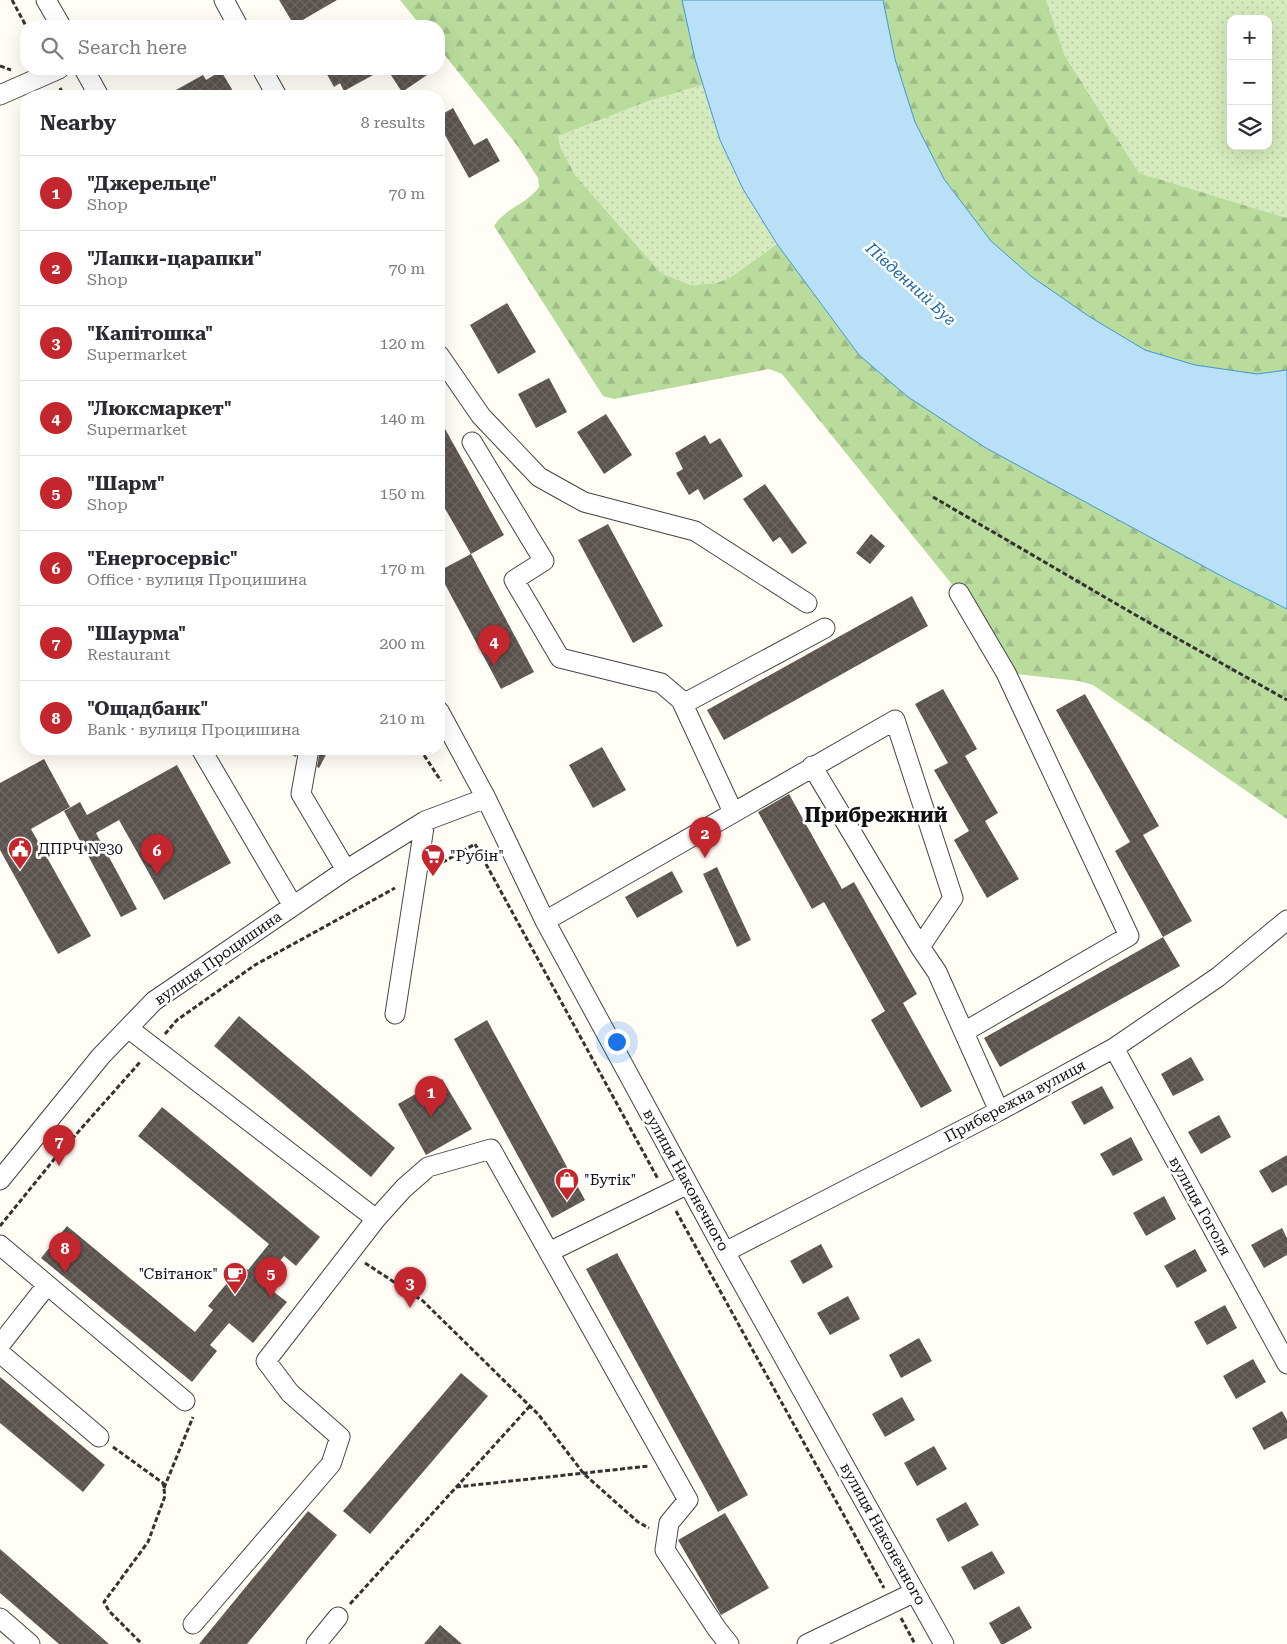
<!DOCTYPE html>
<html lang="en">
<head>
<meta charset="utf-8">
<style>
  body { margin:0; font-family:"Roboto Serif",serif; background:#f7f7f7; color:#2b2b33 }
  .controls { position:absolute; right:15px; top:15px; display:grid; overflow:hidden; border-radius:10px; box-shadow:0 5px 20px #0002 }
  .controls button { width:45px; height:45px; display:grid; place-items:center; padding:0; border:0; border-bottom:1px solid #e1e1e2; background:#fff; color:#2b2b33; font:25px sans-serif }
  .you { position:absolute; left:616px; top:1041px; width:18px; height:18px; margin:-12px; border:4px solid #fff; border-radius:50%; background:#1a73e8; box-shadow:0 0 0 8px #1a73e833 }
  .badge { display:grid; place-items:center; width:32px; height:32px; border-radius:50%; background:#c4262e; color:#fff; font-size:16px; font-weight:700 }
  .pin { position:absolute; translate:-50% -41px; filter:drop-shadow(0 1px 2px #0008) }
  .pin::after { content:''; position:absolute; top:26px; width:18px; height:15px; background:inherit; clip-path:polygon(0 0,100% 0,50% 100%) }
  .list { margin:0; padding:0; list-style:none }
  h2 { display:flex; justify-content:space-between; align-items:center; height:65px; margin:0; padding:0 20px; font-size:21px }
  h2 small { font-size:16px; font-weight:400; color:#7c7c81 }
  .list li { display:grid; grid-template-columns:32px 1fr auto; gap:15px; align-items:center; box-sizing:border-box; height:75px; padding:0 20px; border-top:1px solid #e1e1e2 }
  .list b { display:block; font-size:19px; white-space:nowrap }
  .list p { margin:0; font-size:16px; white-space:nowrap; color:#7c7c81 }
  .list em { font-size:16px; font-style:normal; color:#7c7c81 }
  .icon { flex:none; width:28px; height:28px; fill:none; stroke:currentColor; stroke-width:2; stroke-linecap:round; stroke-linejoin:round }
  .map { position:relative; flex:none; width:1287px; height:1644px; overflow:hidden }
  .search { position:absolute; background:#fff; box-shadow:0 5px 20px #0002; left:20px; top:20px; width:425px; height:55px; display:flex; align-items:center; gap:12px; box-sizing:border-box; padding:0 18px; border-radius:20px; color:#7c7c81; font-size:19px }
  .panel { position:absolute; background:#fff; box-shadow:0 5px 20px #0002; left:20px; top:90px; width:425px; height:665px; border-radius:20px }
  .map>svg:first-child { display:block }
  .green { fill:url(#green-dots); fill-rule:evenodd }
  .forest { fill:url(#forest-firs) }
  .water { fill:#b9e0f7; stroke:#3f96cf }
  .building { fill:url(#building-cross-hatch) }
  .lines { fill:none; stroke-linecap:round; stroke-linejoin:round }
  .minor-casing { stroke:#444; stroke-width:21 }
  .path { stroke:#333; stroke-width:3; stroke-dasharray:5 2.5; stroke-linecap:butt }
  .minor { stroke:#fff; stroke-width:19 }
  .labels { text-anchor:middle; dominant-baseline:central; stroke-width:5; stroke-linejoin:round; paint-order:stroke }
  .poi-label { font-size:15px; fill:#111; stroke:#fff; text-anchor:start }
  .street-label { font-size:15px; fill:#111; stroke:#fff }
  .water-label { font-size:16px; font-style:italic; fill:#1768a6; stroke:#fff }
  .district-label { font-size:20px; font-weight:bold; fill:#111; stroke:#fff }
</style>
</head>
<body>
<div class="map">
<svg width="1287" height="1644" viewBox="0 0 1287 1644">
  <defs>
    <pattern id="green-dots" width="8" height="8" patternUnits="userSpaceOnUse" patternTransform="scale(1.25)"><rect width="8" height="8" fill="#d5ebbd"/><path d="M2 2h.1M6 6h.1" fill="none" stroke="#b6c8a1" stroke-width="1.8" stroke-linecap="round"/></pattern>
    <pattern id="forest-firs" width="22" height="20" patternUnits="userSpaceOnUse" patternTransform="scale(1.25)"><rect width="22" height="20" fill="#b9dc9c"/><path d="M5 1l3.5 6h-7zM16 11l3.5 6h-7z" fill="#9ebc85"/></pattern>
    <pattern id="building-cross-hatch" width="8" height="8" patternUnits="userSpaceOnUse" patternTransform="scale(1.25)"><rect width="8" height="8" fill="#5a524d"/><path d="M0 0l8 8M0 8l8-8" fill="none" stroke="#6d6662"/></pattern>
  </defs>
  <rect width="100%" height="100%" fill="#fffdf5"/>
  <path class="green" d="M1046 0H1287V218L1139 173 1065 56ZM1231 19H1268V146H1231Z
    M605 41 684 91 703 85 720 140 743 189 777 244 731 277 717 283 691 285 661 273 575 175 560 146 556 129Z"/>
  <path class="forest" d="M400 0H682L695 59 703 85 648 101 558 136 560 146 575 175 661 273 691 285 717 283 731 277 777 244 859 355 986 448 1227 579 1287 609V819L1093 685 1079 681 1006 673 959 593 782 374 769 369 614 399 603 396 494 226C505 208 527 204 539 187L538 178 516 144 439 48V26H421Z
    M883 0H1046L1065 56 1139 173 1287 218V370L1257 374 1195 365 1145 350 1090 317 1032 277 991 241 944 179 915 122 895 59Z"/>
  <path class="water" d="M682 0H883L895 59 915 122 944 179 991 241 1032 277 1090 317 1145 350 1195 365 1257 374 1287 370V609L1227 579 986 448 908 397 859 355 777 244 743 189 720 140 695 59Z"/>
  <path class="building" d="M279 0H337L294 25Z
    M324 69H384L344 91 340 83 334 87Z
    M387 69H436L402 92Z
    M221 71 236 96H165L203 75 206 80Z
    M453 108 474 145 487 138 500 161 469 178 445 135 439 138V116Z
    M507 303 536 352 498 374 470 325Z
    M549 378 567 412 536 428 518 394Z
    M606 414 632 455 604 474 577 432Z
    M439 418 504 535 471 554 439 498Z
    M705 435 710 444 720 438 743 476 704 500 698 489 689 495 676 473 683 469 675 453Z
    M765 484 807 543 792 554 780 537 773 542 743 499Z
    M608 524 663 626 633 643 578 540Z
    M871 534 885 546 870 564 856 553Z
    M471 554 534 672 501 689 439 573V571Z
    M912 596 928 626 724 740 707 710Z
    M943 689 977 749 965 756 998 813 985 821 1019 879 987 898 954 840 969 831 934 770 948 763 915 704Z
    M1085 694 1159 826 1143 835 1192 921 1163 937 1115 851 1130 842 1056 710Z
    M602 747 626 790 593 808 569 765Z
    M280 749H298L296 757Z
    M320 749H329L319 768 317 767Z
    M44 759 70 807 31 829 91 936 58 954 0 850V783Z
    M177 765 231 863 164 900 119 820 96 833 137 909 121 917 64 811 80 802 87 815Z
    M789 794 842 889 854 882 917 994 903 1003 952 1091 921 1108 871 1020 885 1011 824 902 812 909 758 812Z
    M717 867 751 940 737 947 703 874Z
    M672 871 683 892 637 918 625 897Z
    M1163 937 1180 966 1000 1067 984 1038Z
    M239 1016 395 1148 371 1177 214 1046Z
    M487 1020 585 1200 552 1218 454 1039Z
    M1191 1057 1204 1080 1173 1096 1161 1074Z
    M442 1079 472 1129 426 1155 398 1104Z
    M1102 1086 1114 1108 1084 1125 1071 1102Z
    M162 1107 320 1237 296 1266 284 1256 262 1283 287 1302 253 1343 229 1323 210 1345 217 1351 192 1382 41 1258 67 1226 195 1332 213 1310 208 1306 242 1265 248 1270 269 1244 138 1136Z
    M1219 1115 1231 1137 1201 1154 1188 1132Z
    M1131 1137 1143 1160 1113 1176 1100 1154Z
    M1287 1155V1185L1272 1193 1259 1171Z
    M1164 1196 1176 1219 1146 1236 1133 1213Z
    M1282 1228 1287 1238V1255L1264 1268 1251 1245Z
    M821 1244 833 1267 803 1284 790 1261Z
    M1195 1249 1207 1271 1177 1288 1164 1266Z
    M617 1253 748 1495 718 1512 586 1269Z
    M848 1296 860 1319 830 1335 817 1313Z
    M1225 1305 1237 1328 1207 1345 1194 1322Z
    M919 1338 932 1361 901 1378 889 1355Z
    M1253 1359 1266 1382 1236 1399 1223 1376Z
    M461 1373 488 1396 370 1534 343 1511Z
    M0 1377 105 1465 83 1492 0 1423Z
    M902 1397 915 1420 885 1437 872 1414Z
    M1282 1411 1287 1420V1438L1264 1450 1252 1428Z
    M934 1446 947 1469 917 1486 904 1463Z
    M966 1502 979 1525 948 1542 936 1519Z
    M308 1511 337 1535 247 1644H199Z
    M725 1513 769 1588 721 1615 678 1540Z
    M0 1549 109 1644H59L0 1593Z
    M992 1551 1005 1573 974 1590 961 1567Z
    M1019 1606 1032 1628 1004 1644H1001L989 1623Z
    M440 1625 462 1644H424Z"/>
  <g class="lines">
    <defs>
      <path id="minor" d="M46 0 61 26
        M224 0 238 26
        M84 69 99 96
        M262 69 277 96
        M0 95 59 69
        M439 355 481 416 539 477 584 502 695 531 807 603
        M472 442 544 561 514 580 560 658 661 683 681 700 733 812
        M959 593 1006 673 1129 936 964 1032
        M683 704 825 628
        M439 711 486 798 545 921 725 1252 944 1644
        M201 749 293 906
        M309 749 301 794 346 870
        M812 766 920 947
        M545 921 895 720 953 898 920 947 937 972 999 1111
        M395 1014 425 821
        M128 1028 376 1219
        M1114 1048 1287 1364
        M0 1180 101 1056 154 1001 346 870 425 821 486 798
        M0 1245 185 1401
        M549 1252 688 1184
        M725 1252 999 1111 1114 1048 1218 977 1287 920
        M0 1345 47 1285
        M0 1353 99 1437
        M0 1618 30 1644
        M193 1624 331 1464 340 1437 290 1393 266 1361 376 1219 404 1188 428 1167 491 1149 688 1500 669 1523 665 1550 717 1629 729 1644
        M316 1644 338 1617
        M807 1644 915 1592"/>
    </defs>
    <use href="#minor" class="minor-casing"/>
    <path class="path" d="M12 0 26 26
      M0 66 11 70
      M60 88 64 96
      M933 497 1132 613 1287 700
      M420 749 441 781
      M436 866 475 844 658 1179
      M165 1034 177 1020 255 965 395 888
      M676 1211 884 1588
      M0 1226 56 1157 141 1061
      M365 1263 423 1301 538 1414 584 1474 638 1522 649 1528
      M113 1447 163 1483 165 1496 148 1542 104 1602 109 1611 142 1644
      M456 1487 649 1466
      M164 1488 193 1417
      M350 1604 530 1406
      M901 1618 915 1644"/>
    <use href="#minor" class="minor"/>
  </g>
  <defs>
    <symbol id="civic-pin" viewBox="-11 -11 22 30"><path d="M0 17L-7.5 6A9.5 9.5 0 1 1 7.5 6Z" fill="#c4262e" stroke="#fff"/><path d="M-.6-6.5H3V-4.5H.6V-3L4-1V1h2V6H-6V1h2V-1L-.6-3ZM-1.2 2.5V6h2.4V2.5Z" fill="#fff"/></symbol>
    <symbol id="supermarket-pin" viewBox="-11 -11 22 30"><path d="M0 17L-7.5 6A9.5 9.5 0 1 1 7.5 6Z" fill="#c4262e" stroke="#fff"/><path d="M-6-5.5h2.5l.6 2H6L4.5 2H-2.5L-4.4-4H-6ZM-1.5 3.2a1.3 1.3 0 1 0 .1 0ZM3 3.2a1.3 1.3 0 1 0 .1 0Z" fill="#fff"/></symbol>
    <symbol id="shop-pin" viewBox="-11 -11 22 30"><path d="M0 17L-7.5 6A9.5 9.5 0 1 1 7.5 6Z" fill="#c4262e" stroke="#fff"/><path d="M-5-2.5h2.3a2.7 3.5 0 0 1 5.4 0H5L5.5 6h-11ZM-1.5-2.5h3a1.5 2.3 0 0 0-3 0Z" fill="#fff"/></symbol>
    <symbol id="cafe-pin" viewBox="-11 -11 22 30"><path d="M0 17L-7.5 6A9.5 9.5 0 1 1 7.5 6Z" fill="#c4262e" stroke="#fff"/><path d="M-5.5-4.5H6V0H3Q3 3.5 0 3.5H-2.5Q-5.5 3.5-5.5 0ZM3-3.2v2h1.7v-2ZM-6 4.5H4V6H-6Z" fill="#fff"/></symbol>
  </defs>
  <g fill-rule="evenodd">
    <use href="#civic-pin" x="6" y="835" width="28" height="38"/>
    <use href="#supermarket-pin" x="419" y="842" width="28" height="38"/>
    <use href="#shop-pin" x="553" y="1166" width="28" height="38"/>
    <use href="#cafe-pin" x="221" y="1260" width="28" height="38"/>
  </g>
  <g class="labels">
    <g class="poi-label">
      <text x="38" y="849">ДПРЧ №30</text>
      <text x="450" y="856">"Рубін"</text>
      <text x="584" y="1180">"Бутік"</text>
      <text x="218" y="1274" text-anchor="end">"Світанок"</text>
    </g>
    <g class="street-label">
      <text transform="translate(218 958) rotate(-35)">вулиця Процишина</text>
      <text transform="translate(1015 1101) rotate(-28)">Прибережна вулиця</text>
      <text transform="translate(686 1180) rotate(61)">вулиця Наконечного</text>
      <text transform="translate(1200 1206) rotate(61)">вулиця Гоголя</text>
      <text transform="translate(883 1534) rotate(61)">вулиця Наконечного</text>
    </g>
    <g class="water-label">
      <text transform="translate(911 284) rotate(42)">Південний Буг</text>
    </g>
    <g class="district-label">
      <text x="876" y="815">Прибрежний</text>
    </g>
  </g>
</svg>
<div class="controls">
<button>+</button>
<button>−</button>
<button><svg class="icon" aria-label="layers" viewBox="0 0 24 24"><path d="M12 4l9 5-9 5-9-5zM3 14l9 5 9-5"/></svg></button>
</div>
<div class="you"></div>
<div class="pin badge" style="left:431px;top:1117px">1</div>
<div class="pin badge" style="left:705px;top:858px">2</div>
<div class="pin badge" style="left:410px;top:1308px">3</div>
<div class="pin badge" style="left:494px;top:666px">4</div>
<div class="pin badge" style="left:271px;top:1298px">5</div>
<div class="pin badge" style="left:157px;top:875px">6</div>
<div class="pin badge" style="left:59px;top:1166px">7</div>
<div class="pin badge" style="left:65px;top:1273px">8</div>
<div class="search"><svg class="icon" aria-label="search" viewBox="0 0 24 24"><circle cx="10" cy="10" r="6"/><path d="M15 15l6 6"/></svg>Search here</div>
<section class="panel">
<h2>Nearby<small>8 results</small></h2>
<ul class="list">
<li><span class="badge">1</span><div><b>&quot;Джерельце&quot;</b><p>Shop</p></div><em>70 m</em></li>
<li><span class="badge">2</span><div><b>&quot;Лапки-царапки&quot;</b><p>Shop</p></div><em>70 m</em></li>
<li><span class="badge">3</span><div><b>&quot;Капітошка&quot;</b><p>Supermarket</p></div><em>120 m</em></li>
<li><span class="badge">4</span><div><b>&quot;Люксмаркет&quot;</b><p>Supermarket</p></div><em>140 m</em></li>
<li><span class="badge">5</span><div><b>&quot;Шарм&quot;</b><p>Shop</p></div><em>150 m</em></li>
<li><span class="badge">6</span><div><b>&quot;Енергосервіс&quot;</b><p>Office · вулиця Процишина</p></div><em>170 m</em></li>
<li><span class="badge">7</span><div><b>&quot;Шаурма&quot;</b><p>Restaurant</p></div><em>200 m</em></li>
<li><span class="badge">8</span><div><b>&quot;Ощадбанк&quot;</b><p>Bank · вулиця Процишина</p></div><em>210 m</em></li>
</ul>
</section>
</div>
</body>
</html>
